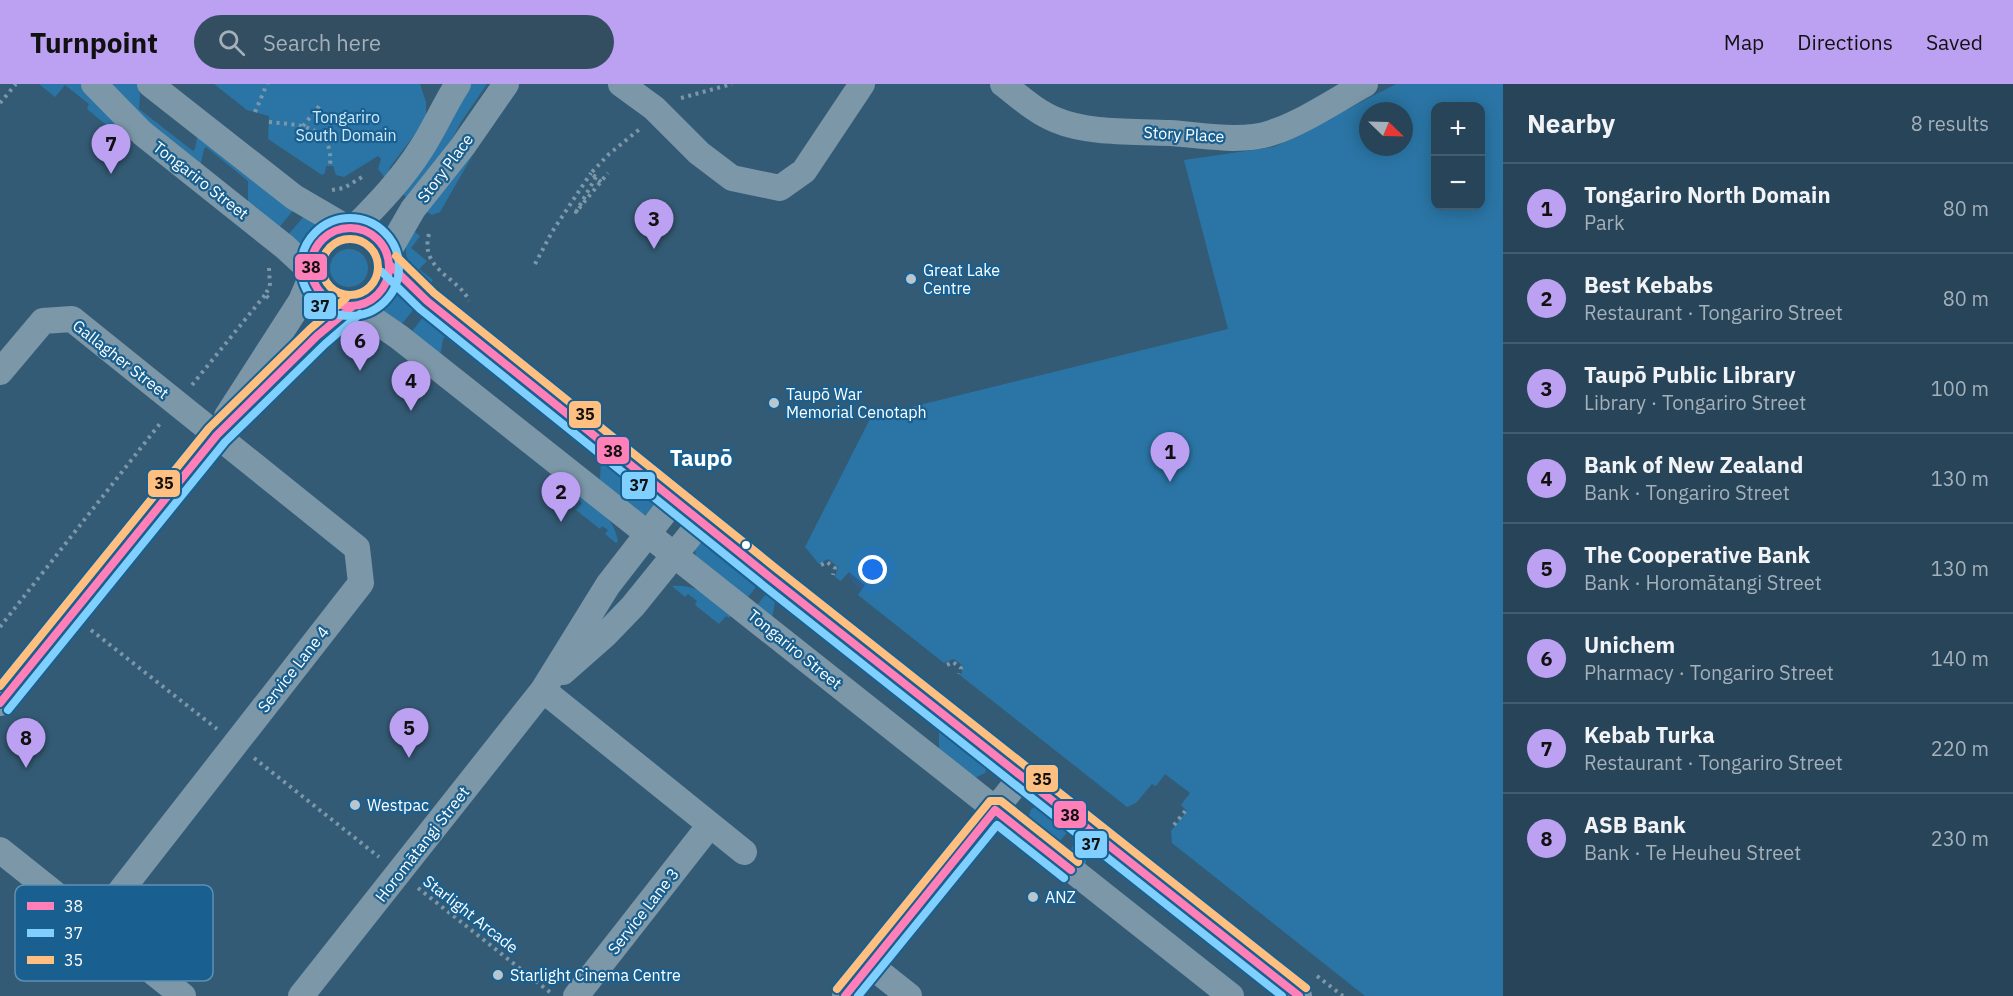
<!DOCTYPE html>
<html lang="en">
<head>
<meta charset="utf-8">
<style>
  body { margin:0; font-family:"IBM Plex Sans",sans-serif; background:#334e61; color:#f1f3f6 }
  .controls { position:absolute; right:18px; top:18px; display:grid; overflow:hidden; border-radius:12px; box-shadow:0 3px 15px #0003 }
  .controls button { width:54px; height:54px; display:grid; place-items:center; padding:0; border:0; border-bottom:2px solid #435c6e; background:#274458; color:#f1f3f6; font:30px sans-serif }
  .compass { position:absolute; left:1359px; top:18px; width:54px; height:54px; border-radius:50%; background:#274458; box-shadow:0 3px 15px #0003; rotate:113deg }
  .you { position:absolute; left:873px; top:486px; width:21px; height:21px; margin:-15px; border:4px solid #fff; border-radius:50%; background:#1a73e8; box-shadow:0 0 0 9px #1a73e833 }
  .badge { display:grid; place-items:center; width:39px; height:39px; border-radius:50%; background:#bca0f2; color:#111; font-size:20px; font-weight:700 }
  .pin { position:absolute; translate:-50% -50px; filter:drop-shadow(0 2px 3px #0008) }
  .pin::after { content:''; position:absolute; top:32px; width:21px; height:18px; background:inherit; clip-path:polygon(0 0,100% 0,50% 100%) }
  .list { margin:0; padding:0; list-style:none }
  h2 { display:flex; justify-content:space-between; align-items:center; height:78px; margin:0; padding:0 24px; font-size:26px }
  h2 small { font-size:20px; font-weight:400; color:#a4b0ba }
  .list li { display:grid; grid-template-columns:39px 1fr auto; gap:18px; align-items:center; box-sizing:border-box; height:90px; padding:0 24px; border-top:2px solid #435c6e }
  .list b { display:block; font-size:22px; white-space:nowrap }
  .list p { margin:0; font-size:20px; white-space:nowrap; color:#a4b0ba }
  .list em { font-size:20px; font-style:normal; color:#a4b0ba }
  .icon { flex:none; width:33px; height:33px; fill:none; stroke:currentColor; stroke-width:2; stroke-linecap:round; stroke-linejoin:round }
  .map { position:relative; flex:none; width:1503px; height:912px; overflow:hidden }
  header { display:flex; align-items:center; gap:36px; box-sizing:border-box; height:84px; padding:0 30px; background:#bca0f2; color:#111 }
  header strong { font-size:28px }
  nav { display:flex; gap:33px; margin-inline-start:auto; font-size:21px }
  .search { width:420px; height:54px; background:#334e61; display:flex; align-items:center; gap:15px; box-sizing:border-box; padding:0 21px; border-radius:33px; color:#a4b0ba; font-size:22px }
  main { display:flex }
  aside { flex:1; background:#274458 }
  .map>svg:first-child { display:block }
  .green { fill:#2a75a5; fill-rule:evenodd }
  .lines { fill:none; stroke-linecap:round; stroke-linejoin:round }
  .path { stroke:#7b97a8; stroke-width:4; stroke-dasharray:3 4.5; stroke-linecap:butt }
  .minor { stroke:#7b97a8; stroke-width:26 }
  .bus-1-casing { stroke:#196090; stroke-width:12 }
  .bus-2-casing { stroke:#196090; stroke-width:12 }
  .bus-3-casing { stroke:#196090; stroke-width:12 }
  .bus-1 { stroke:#ff80b8; stroke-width:8 }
  .bus-2 { stroke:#80d0ff; stroke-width:8 }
  .bus-3 { stroke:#ffbf80; stroke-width:8 }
  .poi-dot { fill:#b8c6cf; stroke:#196090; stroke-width:2 }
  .bus-dot { fill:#fff; stroke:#196090; stroke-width:2 }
  .labels { text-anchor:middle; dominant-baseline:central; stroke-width:4.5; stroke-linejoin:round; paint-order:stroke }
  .park-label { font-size:16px; fill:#cde9fb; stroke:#196090 }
  .street-label { font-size:16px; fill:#fff; stroke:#196090 }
  .poi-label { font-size:16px; fill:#fff; stroke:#196090; text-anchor:start }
  .district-label { font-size:22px; font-weight:bold; fill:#fff; stroke:#196090 }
  .key { fill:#196090; stroke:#5e90b1; stroke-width:1.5 }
  .key-label { font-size:16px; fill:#fff }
  .line-badge { stroke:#196090; stroke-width:2 }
  .pale-badge-label { font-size:16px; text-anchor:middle; font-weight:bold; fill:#111 }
</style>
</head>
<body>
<header>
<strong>Turnpoint</strong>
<div class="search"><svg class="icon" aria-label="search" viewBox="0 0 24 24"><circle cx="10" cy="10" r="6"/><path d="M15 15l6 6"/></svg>Search here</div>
<nav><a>Map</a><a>Directions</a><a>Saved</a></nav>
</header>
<main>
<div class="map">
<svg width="1503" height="912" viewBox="0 0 1503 912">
  <rect width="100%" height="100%" fill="#345b75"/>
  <path class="green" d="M39 0H82L120 43 123 59 114 52 115 48 87 25 89 20 65 1 55 13Z
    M104 0H138L140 11 139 25 193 67 195 65 198 49 295 124 277 146 248 120V97L206 63 204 65 200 83Z
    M214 0H420L426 18V34L413 53 390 83 387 96 378 85 381 75 378 72 344 93 336 91 333 82H326L325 89 322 91 268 55 269 32 247 26Z
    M471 0H487L461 38 439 80 412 117 402 110 439 60Z
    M1396 0H1503V912H1365L1172 759 1171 747 1187 727 1181 721 1190 709 1165 690 1156 702 1152 700 1136 719 1127 723 961 592 963 582 954 575 944 579 858 511 865 501 849 488 841 497 835 493 838 483 828 475 819 480 805 463 871 333 1228 245 1184 76 1274 63ZM1436 22H1480V122H1436ZM1368 27H1404V63H1368Z
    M475 67 440 128 432 131 425 127Z
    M305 131 321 142 302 163 287 152Z
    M411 145 420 152 411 164 427 177 419 185 433 196 427 203C409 182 399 172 411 145Z
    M330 184a19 19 0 1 1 38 0a19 19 0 1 1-38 0Z
    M397 205 418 220 400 242 377 224Z
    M427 228 656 414C656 422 651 429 644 431L600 396 601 378 600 375 445 253 443 255 440 273 410 250Z
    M565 394C585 412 613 429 618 457L616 459 605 450 608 446 602 442 600 445 576 426 582 419 559 401Z
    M706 456 763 494 745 517 696 475 695 465 702 457Z
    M672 502C697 500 714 515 734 528L729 534 726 532 719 540 695 521 697 517 688 510 685 513Z
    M772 502 988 681 985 689 975 694 939 665V644L778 516 775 518 772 534 755 524Z
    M1040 720 1073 741 1056 762 1028 735 1031 725Z
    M1083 749 1289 912H1276L1090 763 1088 764 1085 783 1066 771Z"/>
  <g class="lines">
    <path class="path" d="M681 14 732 0
      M0 19 16 0
      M255 28 267 0
      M269 38C300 41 334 41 330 82
      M303 42 321 20
      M596 93 576 128 608 89
      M601 98 591 89 609 70 641 44
      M332 106 344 104 362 93 365 95
      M429 150C419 186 460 194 469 217
      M535 180 552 148 591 89
      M269 184 270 202 265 211 272 217
      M192 301 265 211
      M821 481 827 478 835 484 833 491
      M0 543 162 337
      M91 546 217 645
      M947 581 953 578 961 584 959 590
      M254 674 379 773
      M1174 741 1186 726
      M418 804 551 909
      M1317 892 1343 912"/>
    <path class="minor" d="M94 0 142 49 285 163 311 187
      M150 0 294 113 347 144
      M621 0 654 24 699 69 732 94 780 104 804 87 862 0
      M1003 0C1020 13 1036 28 1056 36 1089 50 1135 47 1170 49 1202 51 1240 59 1271 49 1304 38 1334 17 1365 0
      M354 144C378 120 402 95 421 65 435 44 444 21 458 0
      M311 183a39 39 0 1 1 78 0a39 39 0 1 1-78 0Z
      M387 170 413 125 463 62 506 0
      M389 180 427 217 771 494 1299 912
      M358 221 367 231 399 253 1231 912
      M0 288 43 237 72 235 357 464 361 499 94 841
      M227 332 301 217 312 191
      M563 588 605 551 633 522 701 438
      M543 606 744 768
      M0 619 217 351C265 310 303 260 353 222
      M0 766 183 912
      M870 881 909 912
      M301 912 543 606 608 501 674 416
      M576 912 710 741
      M845 912 1022 692"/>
    <defs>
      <path id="bus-1" d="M311 183a39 39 0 1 1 78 0a39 39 0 1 1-78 0Z
        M389 180 427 217 771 494 1299 912
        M0 619 217 351 317 252 353 222
        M845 912 995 726 1071 786"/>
      <path id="bus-2" d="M301 183a49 49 0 1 1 98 0a49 49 0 1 1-98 0Z
        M382 188 420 225 764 502 1282 912
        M8 626 225 358 325 260 360 230
        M858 912 997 741 1064 794"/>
      <path id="bus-3" d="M322 183a28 28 0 1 1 56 0a28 28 0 1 1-56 0Z
        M396 172 434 209 778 486 1306 904
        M0 602 209 344 310 245 346 214
        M837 905 990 717H1001L1078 778"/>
    </defs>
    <use href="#bus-1" class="bus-1-casing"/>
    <use href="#bus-2" class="bus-2-casing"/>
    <use href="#bus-3" class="bus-3-casing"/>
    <use href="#bus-1" class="bus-1"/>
    <use href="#bus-2" class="bus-2"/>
    <use href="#bus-3" class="bus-3"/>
  </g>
  <g class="poi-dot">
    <circle cx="911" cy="195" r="6"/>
    <circle cx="774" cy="319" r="6"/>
    <circle cx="355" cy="721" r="6"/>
    <circle cx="1033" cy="813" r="6"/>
    <circle cx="498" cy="891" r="6"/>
  </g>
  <circle class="bus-dot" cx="746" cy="461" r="5"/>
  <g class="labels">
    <g class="park-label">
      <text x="346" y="33">Tongariro<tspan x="346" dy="18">South Domain</tspan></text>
    </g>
    <g class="street-label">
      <text transform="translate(1184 50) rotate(3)">Story Place</text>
      <text transform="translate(445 84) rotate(-53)">Story Place</text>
      <text transform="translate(201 96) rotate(38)">Tongariro Street</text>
      <text transform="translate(121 275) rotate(38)">Gallagher Street</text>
      <text transform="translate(795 565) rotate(39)">Tongariro Street</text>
      <text transform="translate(293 585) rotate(-52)">Service Lane 4</text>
      <text transform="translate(422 760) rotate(-52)">Horomātangi Street</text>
      <text transform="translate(643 827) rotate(-52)">Service Lane 3</text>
      <text transform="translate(471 830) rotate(38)">Starlight Arcade</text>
    </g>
    <g class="poi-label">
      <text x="923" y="186">Great Lake<tspan x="923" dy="18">Centre</tspan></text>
      <text x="786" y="310">Taupō War<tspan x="786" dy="18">Memorial Cenotaph</tspan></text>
      <text x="367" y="721">Westpac</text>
      <text x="1045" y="813">ANZ</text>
      <text x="510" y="891">Starlight Cinema Centre</text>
    </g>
    <g class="district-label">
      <text x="701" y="373">Taupō</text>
    </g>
  </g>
  <rect x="15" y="801" width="198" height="96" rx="9" class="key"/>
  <rect x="27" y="818" width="27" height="8" fill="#ff80b8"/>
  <rect x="27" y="845" width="27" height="8" fill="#80d0ff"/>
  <rect x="27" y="872" width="27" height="8" fill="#ffbf80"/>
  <g class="key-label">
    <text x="64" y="828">38</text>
    <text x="64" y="855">37</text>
    <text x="64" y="882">35</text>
  </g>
  <g class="line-badge">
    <rect x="294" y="169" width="34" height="28" rx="6" fill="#ff80b8"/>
    <rect x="303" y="208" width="34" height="28" rx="6" fill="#80d0ff"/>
    <rect x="568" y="316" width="34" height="29" rx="6" fill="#ffbf80"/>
    <rect x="596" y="352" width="34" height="29" rx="6" fill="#ff80b8"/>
    <rect x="147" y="385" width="34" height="29" rx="6" fill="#ffbf80"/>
    <rect x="621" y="387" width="35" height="29" rx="6" fill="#80d0ff"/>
    <rect x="1025" y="680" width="34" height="29" rx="6" fill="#ffbf80"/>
    <rect x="1053" y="716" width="34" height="29" rx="6" fill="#ff80b8"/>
    <rect x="1074" y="746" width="34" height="29" rx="6" fill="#80d0ff"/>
  </g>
  <g class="pale-badge-label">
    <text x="311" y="189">38</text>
    <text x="320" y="228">37</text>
    <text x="585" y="336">35</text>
    <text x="613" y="373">38</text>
    <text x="164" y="405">35</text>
    <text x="639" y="407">37</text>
    <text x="1042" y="701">35</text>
    <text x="1070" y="737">38</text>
    <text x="1091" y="766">37</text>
  </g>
</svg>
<div class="controls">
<button>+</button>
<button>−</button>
</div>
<svg class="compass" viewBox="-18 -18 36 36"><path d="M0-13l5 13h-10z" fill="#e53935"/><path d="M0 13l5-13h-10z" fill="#a4b0ba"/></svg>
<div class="you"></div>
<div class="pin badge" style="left:1170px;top:398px">1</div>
<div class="pin badge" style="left:561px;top:438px">2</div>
<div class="pin badge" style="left:654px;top:165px">3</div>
<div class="pin badge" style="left:411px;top:327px">4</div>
<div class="pin badge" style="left:409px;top:674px">5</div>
<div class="pin badge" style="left:360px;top:287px">6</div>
<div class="pin badge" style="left:111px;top:90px">7</div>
<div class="pin badge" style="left:26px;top:684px">8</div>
</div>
<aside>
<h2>Nearby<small>8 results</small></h2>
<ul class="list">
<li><span class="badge">1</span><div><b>Tongariro North Domain</b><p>Park</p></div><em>80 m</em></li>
<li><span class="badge">2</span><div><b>Best Kebabs</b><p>Restaurant · Tongariro Street</p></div><em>80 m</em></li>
<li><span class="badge">3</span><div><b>Taupō Public Library</b><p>Library · Tongariro Street</p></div><em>100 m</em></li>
<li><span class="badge">4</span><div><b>Bank of New Zealand</b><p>Bank · Tongariro Street</p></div><em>130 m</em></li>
<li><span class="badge">5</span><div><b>The Cooperative Bank</b><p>Bank · Horomātangi Street</p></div><em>130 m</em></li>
<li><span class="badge">6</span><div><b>Unichem</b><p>Pharmacy · Tongariro Street</p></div><em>140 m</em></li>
<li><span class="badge">7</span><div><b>Kebab Turka</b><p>Restaurant · Tongariro Street</p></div><em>220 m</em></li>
<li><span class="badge">8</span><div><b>ASB Bank</b><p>Bank · Te Heuheu Street</p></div><em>230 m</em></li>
</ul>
</aside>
</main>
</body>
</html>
